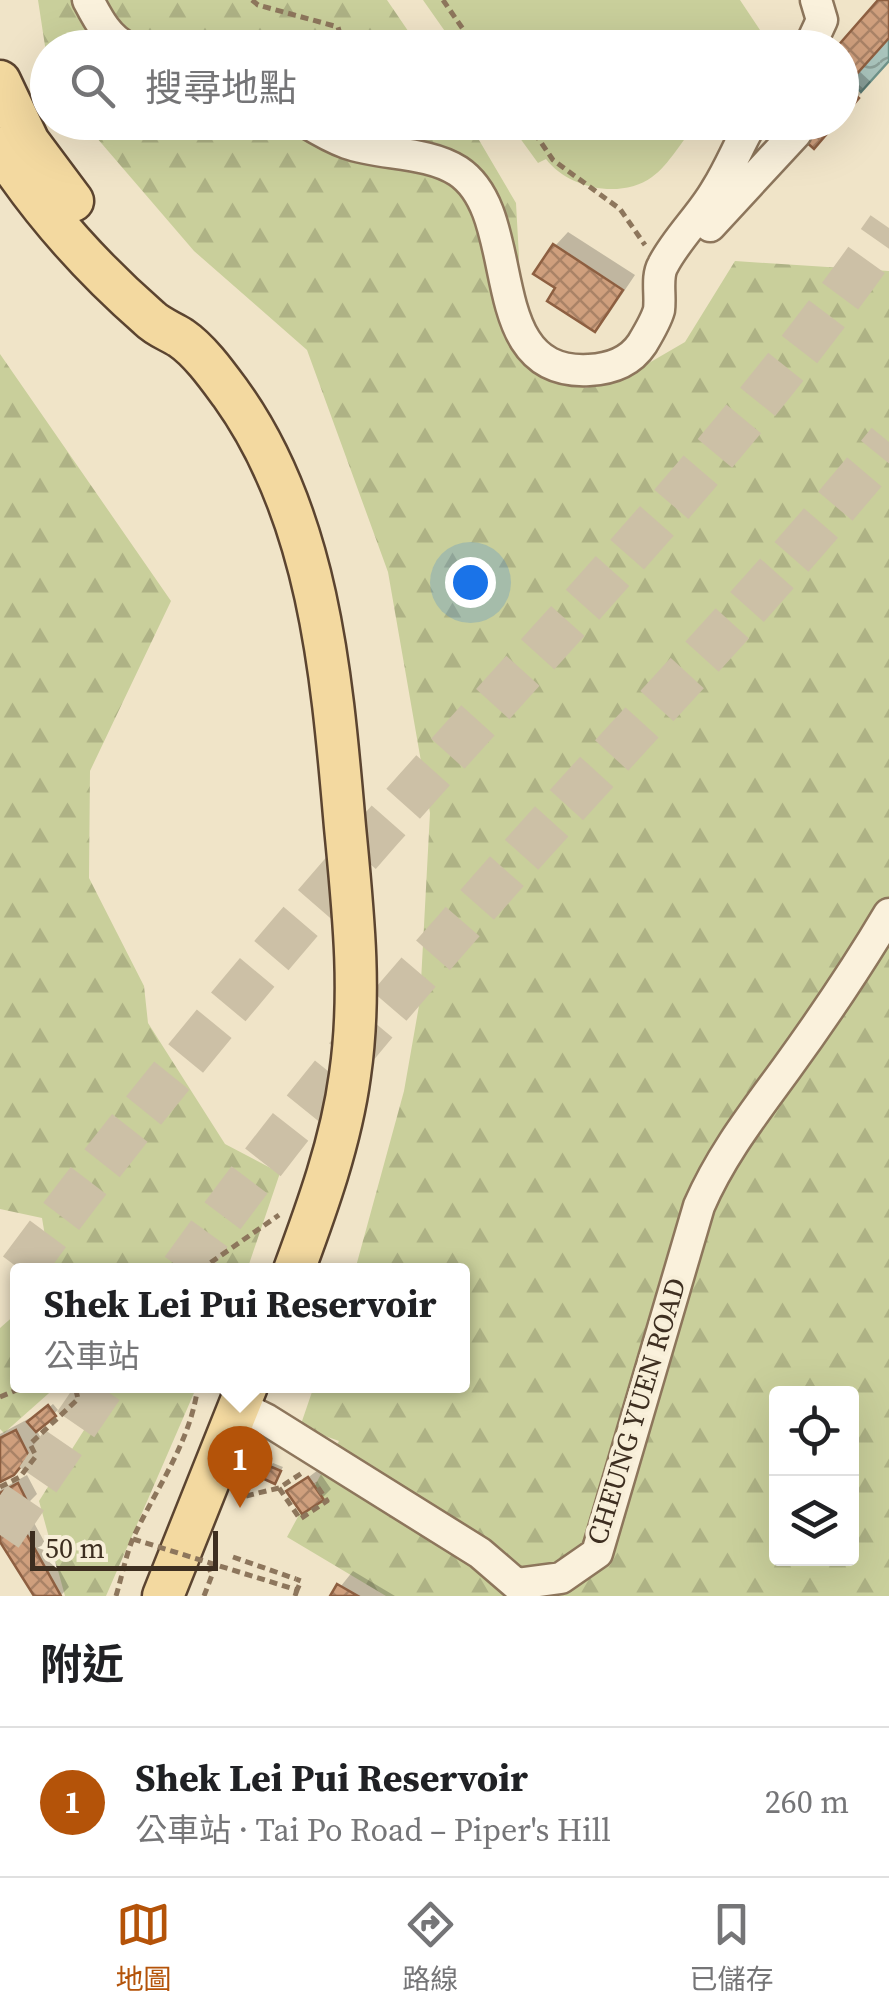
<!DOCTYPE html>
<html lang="zh-TW">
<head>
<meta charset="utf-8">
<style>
  body { margin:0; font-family:"Source Serif 4","Noto Sans TC",serif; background:#f6f6f6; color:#202124 }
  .controls { position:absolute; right:30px; bottom:30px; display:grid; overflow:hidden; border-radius:10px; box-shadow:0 10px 40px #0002 }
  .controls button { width:90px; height:90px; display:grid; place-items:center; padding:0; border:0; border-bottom:2px solid #e0e0e0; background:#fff; color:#202124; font:50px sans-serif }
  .scale { position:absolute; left:30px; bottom:25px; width:188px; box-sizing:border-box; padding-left:10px; border:5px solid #3d2e20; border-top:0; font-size:28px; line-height:35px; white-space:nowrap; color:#3d2e20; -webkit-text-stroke:8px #f7eed8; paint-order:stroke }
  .you { position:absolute; left:470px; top:582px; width:35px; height:35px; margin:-25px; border:8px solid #fff; border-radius:50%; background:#1a73e8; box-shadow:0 0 0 15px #1a73e833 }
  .badge { display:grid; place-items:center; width:65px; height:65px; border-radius:50%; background:#b45309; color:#fff; font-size:32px; font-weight:700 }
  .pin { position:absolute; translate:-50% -82px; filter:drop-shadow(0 2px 5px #0008) }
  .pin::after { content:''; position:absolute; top:52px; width:35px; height:30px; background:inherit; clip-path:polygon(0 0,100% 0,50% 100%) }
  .popup { position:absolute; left:10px; top:1263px; width:460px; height:130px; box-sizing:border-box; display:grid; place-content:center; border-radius:10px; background:#fff; filter:drop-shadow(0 2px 8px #0005); font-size:32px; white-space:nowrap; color:#757577 }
  .popup b { font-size:38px; color:#202124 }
  .popup::after { content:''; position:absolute; left:50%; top:100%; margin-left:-20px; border:20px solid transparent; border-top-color:#fff }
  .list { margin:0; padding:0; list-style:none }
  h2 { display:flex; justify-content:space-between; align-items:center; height:130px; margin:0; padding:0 40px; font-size:42px }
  h2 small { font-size:32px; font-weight:400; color:#757577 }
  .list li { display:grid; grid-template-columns:65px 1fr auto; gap:30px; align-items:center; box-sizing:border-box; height:150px; padding:0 40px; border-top:2px solid #e0e0e0 }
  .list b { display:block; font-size:38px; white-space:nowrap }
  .list p { margin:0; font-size:32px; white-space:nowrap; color:#757577 }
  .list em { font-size:32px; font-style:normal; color:#757577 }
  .icon { flex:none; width:55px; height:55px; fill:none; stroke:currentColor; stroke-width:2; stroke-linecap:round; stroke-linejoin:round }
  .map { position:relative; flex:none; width:889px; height:1596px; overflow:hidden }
  .search { position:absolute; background:#fff; box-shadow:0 10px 40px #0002; left:30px; right:30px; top:30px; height:110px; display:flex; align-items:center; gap:25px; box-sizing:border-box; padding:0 35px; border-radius:55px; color:#757577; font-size:38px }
  .sheet { height:280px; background:#fff }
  nav { display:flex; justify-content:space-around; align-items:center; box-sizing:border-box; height:140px; border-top:2px solid #e0e0e0; background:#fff; font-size:28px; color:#757577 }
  nav a { display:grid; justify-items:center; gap:5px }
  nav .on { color:#b45309 }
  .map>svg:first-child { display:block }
  .forest { fill:url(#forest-firs); fill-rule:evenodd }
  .garden { fill:#c9cf9b }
  .water { fill:url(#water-waves); stroke:#6f938a; stroke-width:2.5 }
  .shadow { fill:#0003 }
  .building { fill:url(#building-cross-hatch); stroke:#8d5f41; stroke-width:2.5 }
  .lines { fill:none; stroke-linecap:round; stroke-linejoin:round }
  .highway-tunnel { stroke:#ccc0a6; stroke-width:45; stroke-dasharray:45 22; stroke-linecap:butt }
  .minor-casing { stroke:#8d765c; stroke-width:35 }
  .major-casing { stroke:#5b4430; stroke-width:45 }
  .path { stroke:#8d765c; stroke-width:5; stroke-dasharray:8 5; stroke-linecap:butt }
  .minor { stroke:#faf1dc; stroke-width:30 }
  .major { stroke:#f3d9a0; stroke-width:40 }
  .path-bridge { stroke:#8d765c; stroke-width:5; stroke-dasharray:8 5; stroke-linecap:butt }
  .labels { text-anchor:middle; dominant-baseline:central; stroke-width:8; stroke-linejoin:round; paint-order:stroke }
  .street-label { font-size:28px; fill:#3d2e20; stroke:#f7eed8 }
</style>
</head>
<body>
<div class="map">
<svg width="889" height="1596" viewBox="0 0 889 1596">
  <defs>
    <pattern id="forest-firs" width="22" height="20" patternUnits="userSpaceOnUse" patternTransform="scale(2.5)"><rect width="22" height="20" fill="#c9cf9b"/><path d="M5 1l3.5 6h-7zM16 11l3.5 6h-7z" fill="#aeb285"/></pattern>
    <pattern id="water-waves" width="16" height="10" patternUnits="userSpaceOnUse" patternTransform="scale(2.5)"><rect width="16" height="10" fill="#a9c4bc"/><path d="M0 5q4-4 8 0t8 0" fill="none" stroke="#8ba098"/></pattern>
    <pattern id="building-cross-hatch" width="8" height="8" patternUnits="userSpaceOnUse" patternTransform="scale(2.5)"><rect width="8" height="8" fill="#cf9f7d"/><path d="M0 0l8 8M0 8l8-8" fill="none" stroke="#a98266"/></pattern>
  </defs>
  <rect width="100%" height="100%" fill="#f0e4c8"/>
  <path class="forest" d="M38 0H387L419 47 48 48 47 59Z
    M84 123H469L516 203 519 257 516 289 527 323 534 370 586 388 630 374 685 342 735 261 889 271V1596H386L287 1537 339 1441 300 1427 314 1386H462V1270H355L404 1091 420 1000 430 813 388 572 307 350 194 251ZM776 1394H852V1558H776Z
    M0 354 171 601 90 771 89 878 144 986 148 1023 225 1144 280 1173 247 1270H44L47 1248 42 1218 0 1209Z
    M17 1313 18 1386H57L4 1433 0 1429V1328Z
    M112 1386H197L106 1596H65L39 1501Z"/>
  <path class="garden" d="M423 0H740L764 36 756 48 456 47Z
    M509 123H697C683 139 669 165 652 177 620 200 568 188 546 159L538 163Z"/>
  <path class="water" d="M889 19V61L861 92 842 72Z"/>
  <path class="shadow" d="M881 0H889V36L858 70 871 82 842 116V48Z
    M568 232 635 275 608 315 594 329 559 288 555 246Z
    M53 1404 58 1410 36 1429 42 1440 13 1473 0 1480V1434L30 1418 32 1421Z
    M273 1463 283 1467 275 1481 269 1467Z
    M318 1470 331 1489 322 1498 289 1492Z
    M27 1475 37 1494 28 1503 0 1514V1490Z
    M27 1510 69 1587 60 1596H37L0 1536V1528L6 1522Z
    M353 1571 395 1596H333Z"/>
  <path class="building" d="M878 0H889V38L846 86 859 98 842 118V48H836Z
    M784 122H837L814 149Z
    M553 244 623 290 595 332 547 301 555 288 533 274Z
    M48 1405 56 1416 36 1432 27 1422Z
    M16 1430 29 1456 14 1475 0 1482V1438Z
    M267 1465 281 1471 275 1484 262 1478Z
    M308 1477 324 1500 302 1514 286 1491Z
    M18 1483 29 1505 0 1516V1493Z
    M17 1517 61 1596H34L0 1542V1527Z
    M337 1584 358 1596H330Z"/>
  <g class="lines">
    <path class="highway-tunnel" d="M21 1270C134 1117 255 972 380 830 554 632 739 445 889 228
      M183 1270C268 1151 360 1038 457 928 599 764 752 610 889 442
      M0 1535 102 1386"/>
    <defs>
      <path id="minor" d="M88 0C98 19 108 39 128 48
        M809 48 822 20 816 0
        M306 122C319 130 333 138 347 143 381 155 427 151 458 171 526 216 477 376 589 370 610 369 630 362 642 344 648 334 656 321 659 310 661 295 656 277 663 265 677 238 701 216 716 190 730 168 739 144 752 122
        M710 226 796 133
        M239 1406 267 1420 480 1553 516 1584 561 1578 597 1553 699 1206C721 1155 754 1113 786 1069 823 1018 857 968 889 914"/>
      <path id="major" d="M0 81 29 142 73 201
        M0 148C40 210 93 269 149 318 158 327 170 331 181 338 200 351 217 375 231 394 320 518 332 679 345 827 353 910 362 992 350 1075 341 1142 317 1208 294 1270
        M163 1596 247 1386"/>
    </defs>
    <use href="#minor" class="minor-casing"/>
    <use href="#major" class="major-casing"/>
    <path class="path" d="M252 0 258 5 338 27 344 48
      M443 0 476 48
      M527 122 553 160 620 209 645 245
      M200 1270 279 1215
      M0 1397 26 1386
      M0 1487 20 1477 36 1456 30 1444 78 1399 75 1386
      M279 1488 300 1519 327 1501 315 1483
      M246 1496 279 1488 302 1473
      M233 1557 296 1579
      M116 1596C122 1576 126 1554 134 1536 158 1485 190 1443 198 1386
      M204 1596 212 1575 208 1566
      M295 1596 297 1590"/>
    <use href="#minor" class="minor"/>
    <use href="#major" class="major"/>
    <path class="path-bridge" d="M133 1539 297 1590 301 1581 296 1579"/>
  </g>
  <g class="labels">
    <g class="street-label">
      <text transform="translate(636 1411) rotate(-73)">CHEUNG YUEN ROAD</text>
    </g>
  </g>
</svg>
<div class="controls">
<button><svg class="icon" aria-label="locate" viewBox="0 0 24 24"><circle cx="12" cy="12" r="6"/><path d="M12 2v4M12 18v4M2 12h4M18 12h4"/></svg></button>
<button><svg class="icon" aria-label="layers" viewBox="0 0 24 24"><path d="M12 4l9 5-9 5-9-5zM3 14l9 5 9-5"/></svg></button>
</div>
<div class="scale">50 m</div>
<div class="you"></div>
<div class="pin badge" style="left:240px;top:1508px">1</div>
<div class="popup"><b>Shek Lei Pui Reservoir</b>公車站</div>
<div class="search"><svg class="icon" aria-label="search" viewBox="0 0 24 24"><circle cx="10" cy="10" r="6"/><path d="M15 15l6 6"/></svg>搜尋地點</div>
</div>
<section class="sheet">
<h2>附近<small></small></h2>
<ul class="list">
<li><span class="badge">1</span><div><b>Shek Lei Pui Reservoir</b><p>公車站 · Tai Po Road – Piper's Hill</p></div><em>260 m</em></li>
</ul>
</section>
<nav>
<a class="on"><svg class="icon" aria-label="map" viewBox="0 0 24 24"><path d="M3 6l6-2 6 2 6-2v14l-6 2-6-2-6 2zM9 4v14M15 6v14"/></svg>地圖</a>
<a><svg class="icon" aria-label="directions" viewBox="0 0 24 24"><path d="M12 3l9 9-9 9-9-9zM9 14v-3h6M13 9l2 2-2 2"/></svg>路線</a>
<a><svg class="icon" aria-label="saved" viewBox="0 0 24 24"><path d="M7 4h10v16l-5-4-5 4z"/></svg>已儲存</a>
</nav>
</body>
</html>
